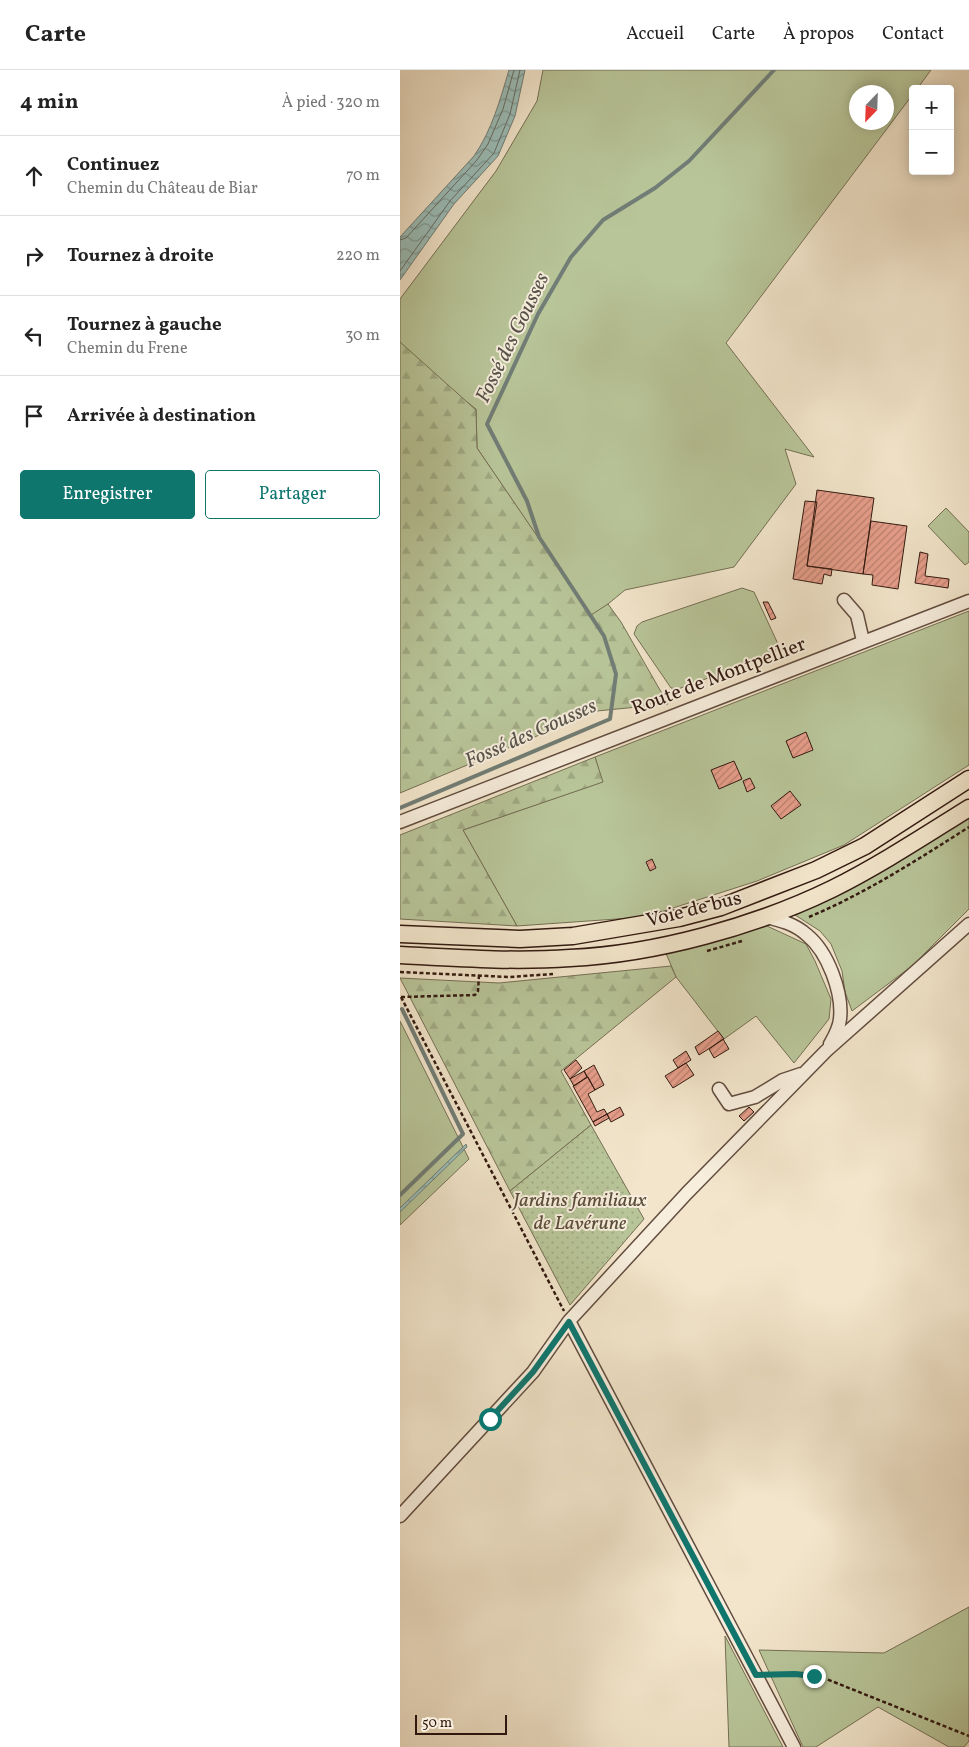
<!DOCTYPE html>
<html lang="fr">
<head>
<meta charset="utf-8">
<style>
  body { margin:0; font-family:Vollkorn,serif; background:#f2f2f2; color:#222 }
  .controls { position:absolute; right:15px; top:15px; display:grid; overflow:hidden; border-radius:5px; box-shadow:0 2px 12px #0003 }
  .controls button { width:45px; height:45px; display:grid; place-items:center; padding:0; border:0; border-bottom:1px solid #e0e0e0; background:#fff; color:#222; font:25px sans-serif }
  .compass { position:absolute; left:449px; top:15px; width:45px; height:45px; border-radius:50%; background:#fff; box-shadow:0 2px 12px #0003; rotate:203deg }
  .scale { position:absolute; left:15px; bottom:12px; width:92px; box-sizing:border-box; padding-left:5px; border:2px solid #321910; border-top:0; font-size:14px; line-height:18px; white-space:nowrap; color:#321910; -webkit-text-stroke:4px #f7eedd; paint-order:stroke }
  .stop { position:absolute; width:15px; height:15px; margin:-11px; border:4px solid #0f766e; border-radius:50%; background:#fff }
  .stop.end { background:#0f766e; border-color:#fff; box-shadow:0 1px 5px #0008 }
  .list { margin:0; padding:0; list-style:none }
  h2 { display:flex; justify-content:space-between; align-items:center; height:65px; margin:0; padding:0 20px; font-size:21px }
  h2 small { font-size:16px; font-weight:400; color:#767676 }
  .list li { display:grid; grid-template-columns:32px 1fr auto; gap:15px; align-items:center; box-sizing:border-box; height:80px; padding:0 20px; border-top:1px solid #e0e0e0 }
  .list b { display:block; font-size:19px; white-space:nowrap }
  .list p { margin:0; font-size:16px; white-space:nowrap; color:#767676 }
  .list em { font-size:16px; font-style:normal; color:#767676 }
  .actions { display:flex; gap:10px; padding:15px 20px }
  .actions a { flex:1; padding:11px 0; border:1px solid #0f766e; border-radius:5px; text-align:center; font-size:18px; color:#0f766e }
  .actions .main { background:#0f766e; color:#fff }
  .icon { flex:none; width:28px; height:28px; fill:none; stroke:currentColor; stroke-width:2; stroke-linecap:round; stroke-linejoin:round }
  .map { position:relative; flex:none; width:569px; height:1677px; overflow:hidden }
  header { display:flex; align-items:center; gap:30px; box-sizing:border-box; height:70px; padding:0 25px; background:#fff; border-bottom:1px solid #e0e0e0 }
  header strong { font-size:24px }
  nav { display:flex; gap:28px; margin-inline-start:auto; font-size:18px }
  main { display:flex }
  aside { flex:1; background:#fff }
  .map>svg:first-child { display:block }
  .green { fill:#b8c599; stroke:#756f54; fill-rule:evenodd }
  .forest { fill:url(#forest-firs); stroke:#756f54 }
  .garden { fill:url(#garden-dots); stroke:#756f54 }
  .water { fill:url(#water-waves); stroke:#717d76 }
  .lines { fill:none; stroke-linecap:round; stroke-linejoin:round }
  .shore { stroke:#666c65; stroke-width:1 }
  .stream { stroke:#717d76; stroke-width:4 }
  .building { fill:url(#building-hatch); stroke:#321910 }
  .minor-casing { stroke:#624c3f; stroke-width:15 }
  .major-casing { stroke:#321910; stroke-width:19 }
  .path { stroke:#321910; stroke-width:2.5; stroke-dasharray:4 2.5; stroke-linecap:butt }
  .minor { stroke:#f7eedd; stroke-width:12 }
  .major { stroke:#f2e5cb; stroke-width:16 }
  .route { stroke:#0f766e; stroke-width:6 }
  .labels { text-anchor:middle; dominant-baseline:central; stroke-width:4; stroke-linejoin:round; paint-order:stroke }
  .street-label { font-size:20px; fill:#321910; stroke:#f7eedd }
  .park-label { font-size:20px; font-style:italic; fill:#5a4d39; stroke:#f7eedd }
  .water-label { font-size:21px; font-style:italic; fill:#57534c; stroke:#f7eedd }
</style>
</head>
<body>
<header>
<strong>Carte</strong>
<nav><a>Accueil</a><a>Carte</a><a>À propos</a><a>Contact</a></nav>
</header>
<main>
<aside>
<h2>4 min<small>À pied · 320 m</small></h2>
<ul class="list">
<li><svg class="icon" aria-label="ahead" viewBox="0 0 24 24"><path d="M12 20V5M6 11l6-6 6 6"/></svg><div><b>Continuez</b><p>Chemin du Château de Biar</p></div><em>70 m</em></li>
<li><svg class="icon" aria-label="right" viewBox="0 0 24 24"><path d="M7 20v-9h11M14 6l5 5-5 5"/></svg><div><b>Tournez à droite</b></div><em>220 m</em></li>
<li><svg class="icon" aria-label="left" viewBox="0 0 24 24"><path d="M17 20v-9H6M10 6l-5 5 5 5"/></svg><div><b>Tournez à gauche</b><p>Chemin du Frene</p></div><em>30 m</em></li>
<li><svg class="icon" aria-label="arrive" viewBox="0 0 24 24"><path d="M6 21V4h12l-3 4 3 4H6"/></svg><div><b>Arrivée à destination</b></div></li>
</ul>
<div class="actions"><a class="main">Enregistrer</a><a>Partager</a></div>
</aside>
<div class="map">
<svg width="569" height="1677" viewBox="0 0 569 1677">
  <defs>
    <pattern id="forest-firs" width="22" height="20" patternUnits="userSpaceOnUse" patternTransform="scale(1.25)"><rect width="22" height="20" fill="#b8c599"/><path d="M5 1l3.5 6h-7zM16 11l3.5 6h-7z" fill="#9fa983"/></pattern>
    <pattern id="garden-dots" width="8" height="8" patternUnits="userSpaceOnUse" patternTransform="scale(1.25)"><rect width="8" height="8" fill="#b8c599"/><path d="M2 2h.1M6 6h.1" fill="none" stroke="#9fa983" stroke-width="1.8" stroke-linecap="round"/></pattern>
    <pattern id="water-waves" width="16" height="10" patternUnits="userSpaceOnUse" patternTransform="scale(1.25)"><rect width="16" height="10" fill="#9bbfba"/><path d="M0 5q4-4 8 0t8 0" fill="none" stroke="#7f9a96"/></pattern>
    <pattern id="building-hatch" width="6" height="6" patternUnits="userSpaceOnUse" patternTransform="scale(1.25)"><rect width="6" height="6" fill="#e79e8b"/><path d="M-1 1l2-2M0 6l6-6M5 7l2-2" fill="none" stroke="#bc8070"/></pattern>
  </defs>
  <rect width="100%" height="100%" fill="#f2e5cb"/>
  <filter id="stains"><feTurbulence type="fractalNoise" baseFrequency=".004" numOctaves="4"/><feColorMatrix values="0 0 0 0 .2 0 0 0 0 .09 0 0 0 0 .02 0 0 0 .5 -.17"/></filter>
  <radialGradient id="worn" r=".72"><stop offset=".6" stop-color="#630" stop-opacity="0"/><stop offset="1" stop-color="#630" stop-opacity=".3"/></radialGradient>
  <path class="green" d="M143 0H531L517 19H513V24L326 273 414 387 385 379 396 414 334 497 225 520 208 534 191 546 77 378 76 339 0 280V229L96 101 137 31ZM457 22H487V52H457Z
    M546 438 569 462V492L565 495 528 456Z
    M342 518 354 522 378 574 374 584 278 619 271 618 234 564 237 556 242 552Z
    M569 541V695L444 775 357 811 245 847 117 856 63 760 202 712 195 687Z
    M569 746V839L512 896 452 941 445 922 442 901 431 874 420 861 395 845 460 814Z
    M367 856 406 874 415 891 431 929 429 949 394 993 356 946 324 969 276 907 265 881Z
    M0 951 69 1089 0 1155Z
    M569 1537V1671L564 1677H549L478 1637 416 1677H403L359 1580 484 1583Z
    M325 1566 383 1677H329Z"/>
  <path class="forest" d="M0 272 76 340 77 378 191 545 208 534 221 552 268 634 197 641 0 723Z
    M195 687 203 712 63 760 117 856 0 849V765Z
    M271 896 276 907 161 1001 191 1055 110 1121 0 908 99 913Z"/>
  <path class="garden" d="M191 1055 244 1149 170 1235 110 1121Z"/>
  <path class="water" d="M109 0H125L115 46 98 86 54 134 0 210V167L74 86C92 60 100 30 109 0Z
    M66 1074 67 1077 0 1142V1138Z"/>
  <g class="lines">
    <path class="shore" d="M0 170 6 168 77 90 88 74 103 39 114 0
      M0 201 50 131 94 83 110 44 120 0"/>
    <path class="stream" d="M0 738 210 649 216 604 204 566 139 467 127 431 87 354 138 244 171 187 203 150 255 118 289 91 374 0
      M0 1125 63 1064 2 939"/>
  </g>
  <path class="building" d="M417 420 474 428 463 504 407 496Z
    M405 431 417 432 407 496 432 499 431 506 424 504 422 514 393 509Z
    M471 451 507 456 498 519 472 515 473 505 463 504Z
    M520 482 528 484 525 506 549 509 548 518 515 513Z
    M363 532H368L376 548 371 550Z
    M406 662 413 680 393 688 386 671Z
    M334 691 342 709 319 719 311 700Z
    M350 708 355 718 347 722 343 711Z
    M390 721 401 735 381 749 371 736Z
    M252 789 256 798 250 801 246 792Z
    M318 961 324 969 299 985 295 977Z
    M323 969 329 979 314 988 309 979Z
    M286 981 291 990 278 998 273 990Z
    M176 990 182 998 170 1009 164 1000Z
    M286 993 294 1005 273 1018 265 1006Z
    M194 995 204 1015 195 1020 184 1001Z
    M184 1001 187 1007 174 1016 170 1009Z
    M188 1007 195 1020 188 1024 197 1042 204 1039 207 1044 193 1052 173 1016Z
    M220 1037 224 1045 211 1052 207 1044Z
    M349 1037 354 1042 344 1051 339 1046Z
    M207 1044 209 1048 195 1056 193 1052Z"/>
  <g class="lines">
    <defs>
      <path id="minor" d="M444 530 457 545 463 571
        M0 752 569 531
        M365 847C380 850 395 854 407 865 428 882 443 923 440 949 439 959 434 967 430 974
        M319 1019 329 1034 355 1027 383 1010 401 1004
        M0 1446 133 1302 169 1251
        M394 1677 169 1251 287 1123 426 981 569 854"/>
      <path id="major" d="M0 864 120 869 173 866 279 848 321 837 416 800 465 776 569 709
        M0 885C57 888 113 892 170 888 256 884 356 856 432 819 480 795 524 766 569 738"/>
    </defs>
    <use href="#minor" class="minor-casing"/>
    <use href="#major" class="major-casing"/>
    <path class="path" d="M409 847C466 823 517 790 569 757
      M307 881 342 871
      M0 902 109 907 153 904
      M1 927 164 1241
      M1 927 75 925 78 921 79 905
      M370 1604H395L424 1608 569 1666"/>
    <use href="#minor" class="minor"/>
    <use href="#major" class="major"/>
  </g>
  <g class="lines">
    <path class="route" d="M90 1349 133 1302 169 1252 356 1605 395 1604 414 1606"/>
  </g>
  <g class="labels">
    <g class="street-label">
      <text transform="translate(319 607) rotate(-21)">Route de Montpellier</text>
      <text transform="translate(294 840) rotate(-14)">Voie de bus</text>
    </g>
    <g class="park-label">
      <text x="180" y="1131">Jardins familiaux<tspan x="180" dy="23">de Lavérune</tspan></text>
    </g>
    <g class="water-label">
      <text transform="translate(113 268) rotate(-64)">Fossé des Gousses</text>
      <text transform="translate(131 664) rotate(-24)">Fossé des Gousses</text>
    </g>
  </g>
  <rect width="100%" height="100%" filter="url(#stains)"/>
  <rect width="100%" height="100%" fill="url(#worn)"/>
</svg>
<div class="controls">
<button>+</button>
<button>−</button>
</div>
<svg class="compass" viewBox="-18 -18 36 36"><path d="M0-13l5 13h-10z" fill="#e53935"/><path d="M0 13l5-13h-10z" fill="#767676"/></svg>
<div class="scale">50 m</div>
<div class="stop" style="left:90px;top:1349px"></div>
<div class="stop end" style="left:414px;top:1606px"></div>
</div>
</main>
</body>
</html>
